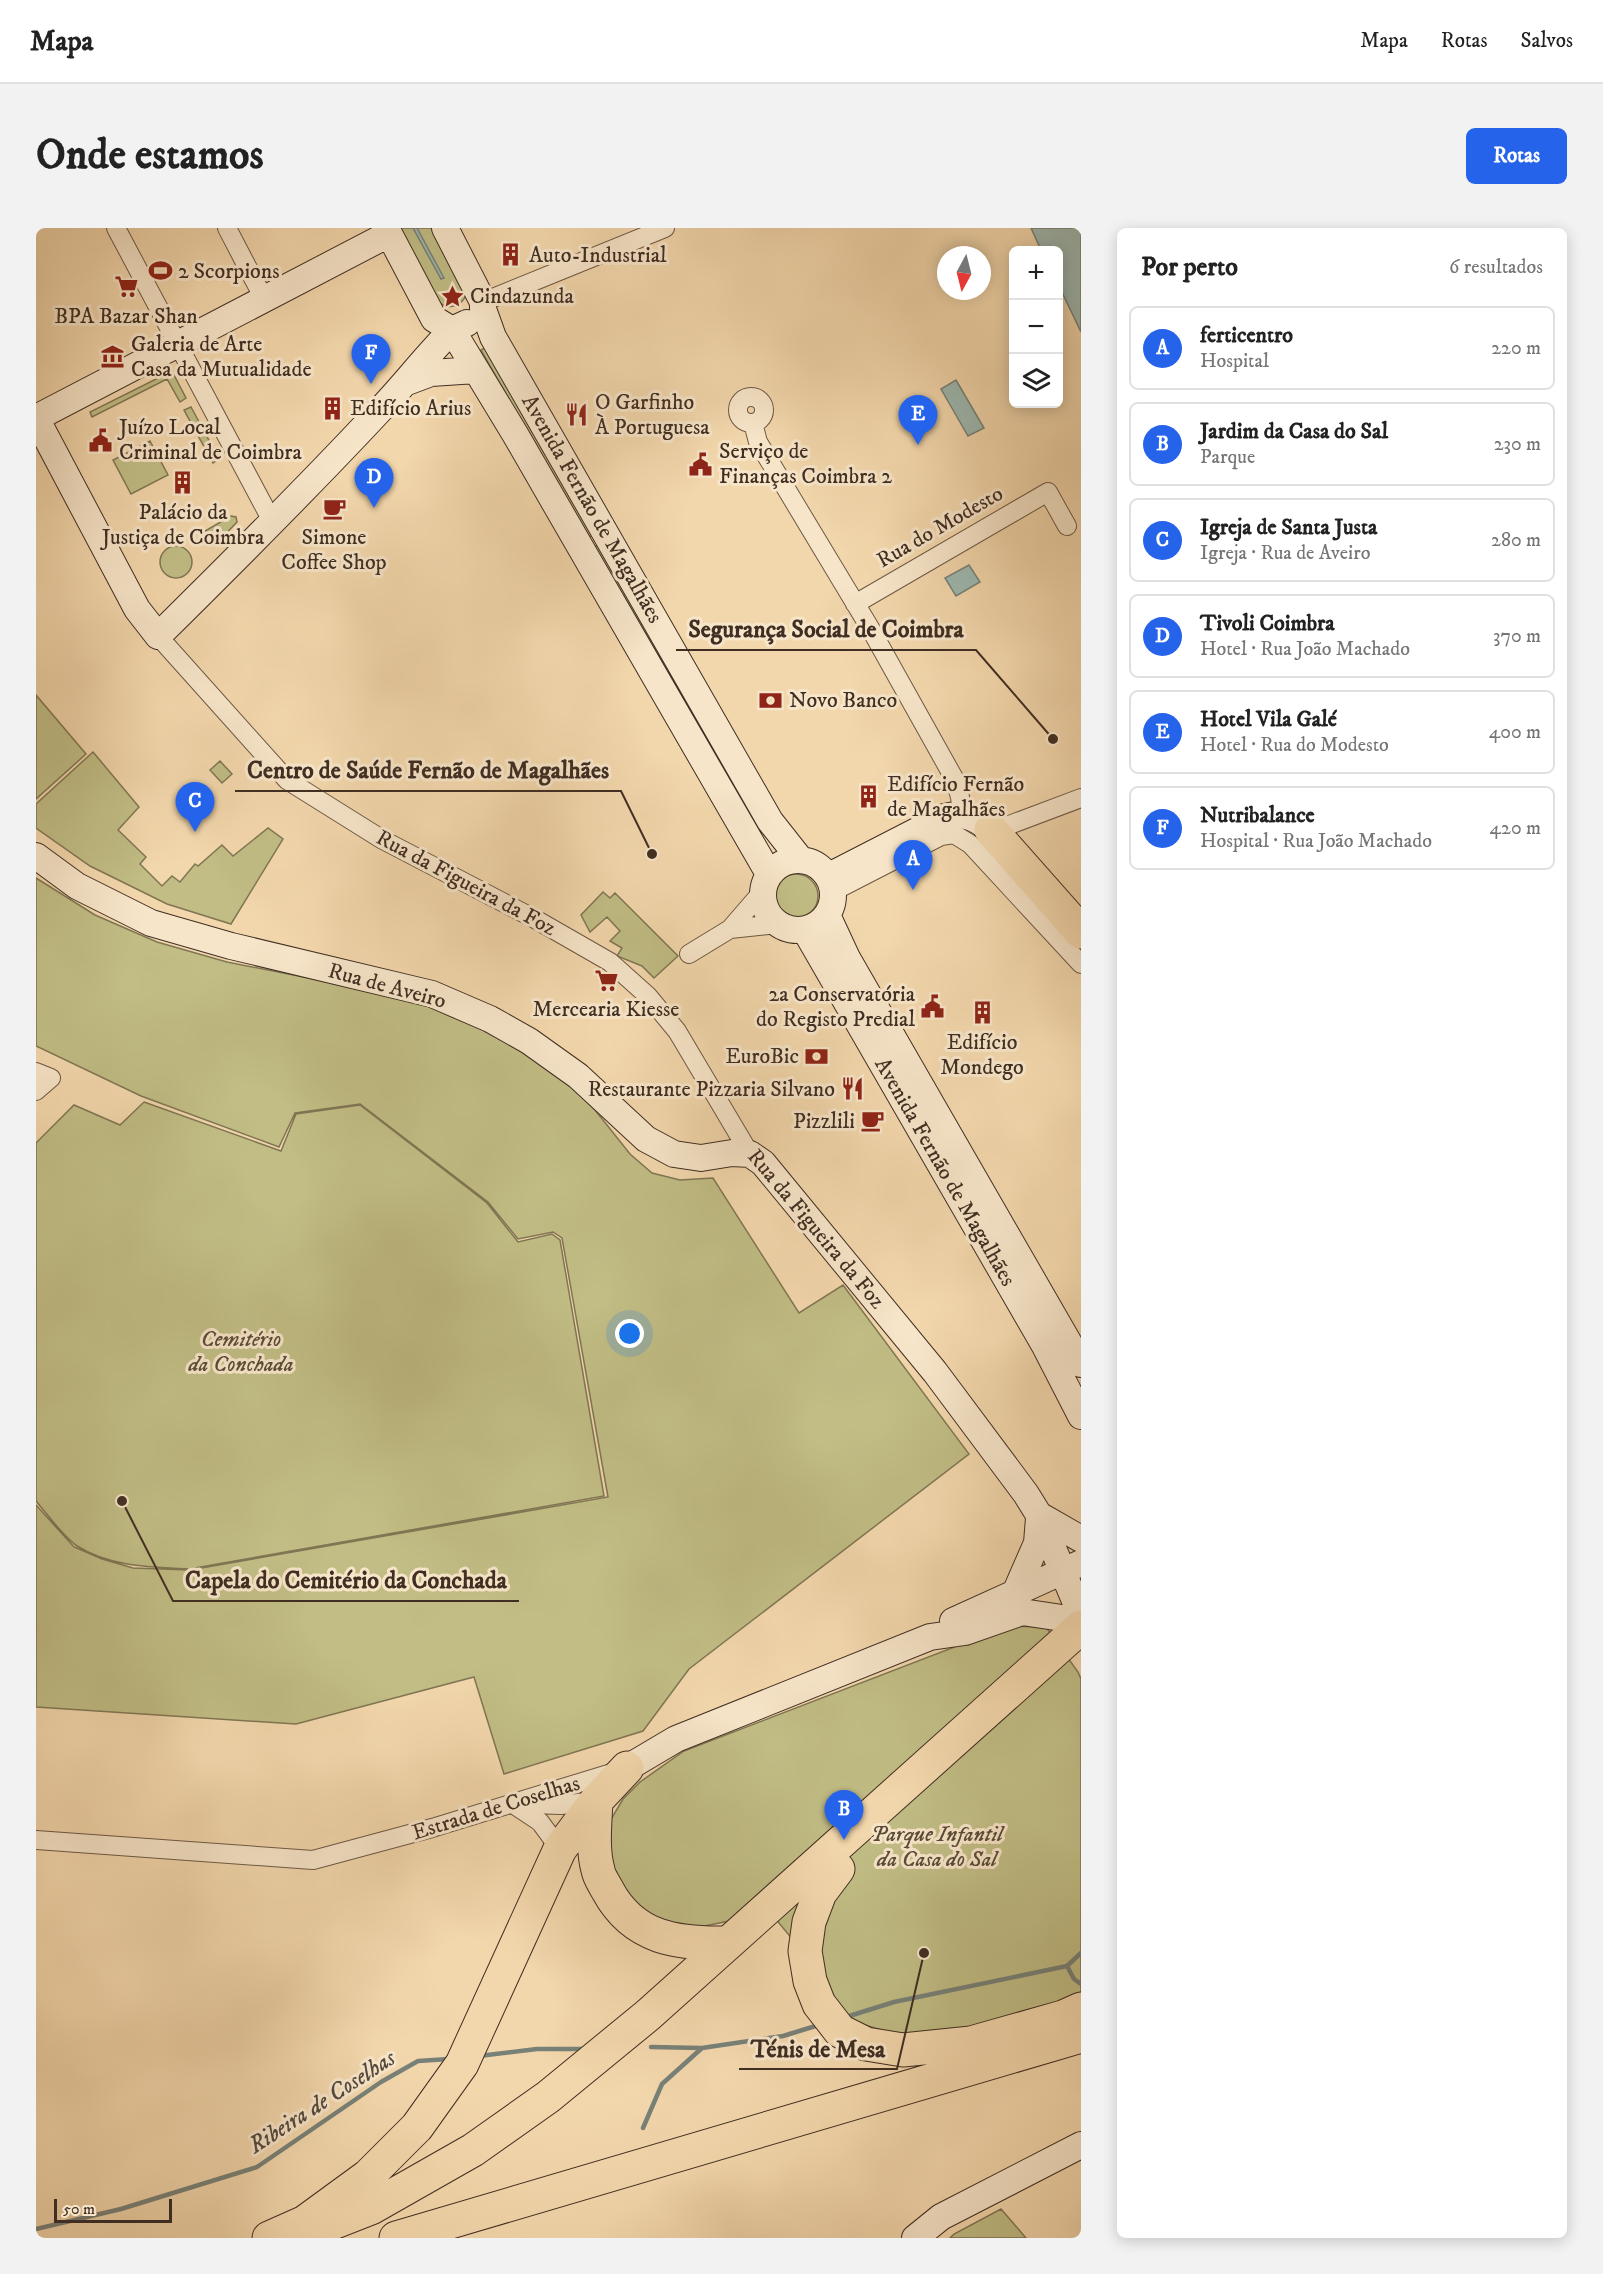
<!DOCTYPE html>
<html lang="pt">
<head>
<meta charset="utf-8">
<style>
  body { margin:0; font-family:"IM FELL DW Pica",serif; background:#f2f2f2; color:#222 }
  .controls { position:absolute; right:18px; top:18px; display:grid; overflow:hidden; border-radius:9px; box-shadow:0 3px 15px #0003 }
  .controls button { width:54px; height:54px; display:grid; place-items:center; padding:0; border:0; border-bottom:2px solid #e0e0e0; background:#fff; color:#222; font:30px sans-serif }
  .compass { position:absolute; left:901px; top:18px; width:54px; height:54px; border-radius:50%; background:#fff; box-shadow:0 3px 15px #0003; rotate:187deg }
  .scale { position:absolute; left:18px; bottom:15px; width:118px; box-sizing:border-box; padding-left:6px; border:3px solid #402e23; border-top:0; font-size:16px; line-height:21px; white-space:nowrap; color:#402e23; -webkit-text-stroke:4px #f7e5c9; paint-order:stroke }
  .you { position:absolute; left:594px; top:1106px; width:21px; height:21px; margin:-15px; border:4px solid #fff; border-radius:50%; background:#1a73e8; box-shadow:0 0 0 9px #1a73e833 }
  .badge { display:grid; place-items:center; width:39px; height:39px; border-radius:50%; background:#2563eb; color:#fff; font-size:20px; font-weight:700 }
  .pin { position:absolute; translate:-50% -50px; filter:drop-shadow(0 2px 3px #0008) }
  .pin::after { content:''; position:absolute; top:32px; width:21px; height:18px; background:inherit; clip-path:polygon(0 0,100% 0,50% 100%) }
  .list { margin:0; padding:0; list-style:none }
  h2 { display:flex; justify-content:space-between; align-items:center; height:78px; margin:0; padding:0 24px; font-size:26px }
  h2 small { font-size:20px; font-weight:400; color:#767676 }
  .list li { display:grid; grid-template-columns:39px 1fr auto; gap:18px; align-items:center; box-sizing:border-box; height:84px; margin:0 12px 12px; padding:0 12px; border:2px solid #e0e0e0; border-radius:9px }
  .list b { display:block; font-size:22px; white-space:nowrap }
  .list p { margin:0; font-size:20px; white-space:nowrap; color:#767676 }
  .list em { font-size:20px; font-style:normal; color:#767676 }
  .icon { flex:none; width:33px; height:33px; fill:none; stroke:currentColor; stroke-width:2; stroke-linecap:round; stroke-linejoin:round }
  .map { position:relative; flex:none; width:1045px; height:2010px; overflow:hidden; border-radius:9px }
  header { display:flex; align-items:center; gap:36px; box-sizing:border-box; height:84px; padding:0 30px; background:#fff; border-bottom:2px solid #e0e0e0 }
  header strong { font-size:28px }
  nav { display:flex; gap:33px; margin-inline-start:auto; font-size:21px }
  .intro { display:flex; align-items:center; justify-content:space-between; box-sizing:border-box; height:144px; padding:0 36px }
  h1 { margin:0; font-size:42px }
  .button { padding:15px 27px; border-radius:9px; background:#2563eb; color:#fff; font-size:21px; font-weight:700 }
  main { display:flex; gap:36px; padding:0 36px }
  aside { flex:1; background:#fff; border-radius:9px; box-shadow:0 3px 15px #0003 }
  .map>svg:first-child { display:block }
  .green { fill:#c1bd85; stroke:#807654; stroke-width:1.5 }
  .water { fill:#9db8b0; stroke:#788178; stroke-width:1.5 }
  .lines { fill:none; stroke-linecap:round; stroke-linejoin:round }
  .stream { stroke:#788178; stroke-width:4.5 }
  .street-casing { stroke:#6d5845; stroke-width:20 }
  .secondary-casing { stroke:#402e23; stroke-width:28 }
  .highway-casing { stroke:#402e23; stroke-width:35 }
  .street { stroke:#f7e5c9; stroke-width:18 }
  .secondary { stroke:#f7e5c9; stroke-width:26 }
  .highway { stroke:#f3d7ac; stroke-width:33 }
  .labels { text-anchor:middle; dominant-baseline:central; stroke-width:6; stroke-linejoin:round; paint-order:stroke }
  .poi-label { font-size:22px; fill:#402e23; stroke:#f7e5c9; text-anchor:start }
  .street-label { font-size:22px; fill:#402e23; stroke:#f7e5c9 }
  .park-label { font-size:22px; font-style:italic; fill:#5a4b37; stroke:#f7e5c9 }
  .water-label { font-size:24px; font-style:italic; fill:#534a3f; stroke:#f7e5c9 }
  .leader { fill:none; stroke:#402e23; stroke-width:2 }
  .callout-dot { fill:#402e23; stroke:#f7e5c9; stroke-width:2 }
  .callout-label { font-size:24px; text-anchor:middle; font-weight:bold; fill:#402e23; stroke:#f7e5c9; stroke-width:6; stroke-linejoin:round; paint-order:stroke }
</style>
</head>
<body>
<header>
<strong>Mapa</strong>
<nav><a>Mapa</a><a>Rotas</a><a>Salvos</a></nav>
</header>
<div class="intro"><h1>Onde estamos</h1><a class="button">Rotas</a></div>
<main>
<div class="map">
<svg width="1045" height="2010" viewBox="0 0 1045 2010">
  <rect width="100%" height="100%" fill="#f3d7ac"/>
  <filter id="stains"><feTurbulence type="fractalNoise" baseFrequency=".00333" numOctaves="4"/><feColorMatrix values="0 0 0 0 .2 0 0 0 0 .09 0 0 0 0 .02 0 0 0 .5 -.17"/></filter>
  <radialGradient id="worn" r=".72"><stop offset=".6" stop-color="#630" stop-opacity="0"/><stop offset="1" stop-color="#630" stop-opacity=".3"/></radialGradient>
  <path class="green" d="M359 0H399L431 66C425 78 415 82 403 75Z
    M450 119 558 306 552 310 445 122Z
    M132 145 138 147 150 170 144 174 131 151 56 189 54 184Z
    M155 179 183 231 177 235 148 182Z
    M114 213 132 247 95 266 77 232Z
    M195 288 200 289 201 294 179 317 171 318 166 309 169 303Z
    M563 316 722 593 717 596 558 319Z
    M124 334a16 16 0 1 1 32 0a16 16 0 1 1-32 0Z
    M0 467 50 526 0 571Z
    M57 524 103 579 82 602 110 629 104 636 126 658 136 648 144 654 159 636 162 638 186 617 197 628 232 600 247 611 195 696 131 676 54 638 0 600V576Z
    M184 533 196 546 186 555 174 542Z
    M738 668a22 22 0 1 1 44 0a22 22 0 1 1-44 0Z
    M0 650 59 687 121 714 191 734 349 765 405 778 474 810 530 850 559 882 594 926 616 945 644 952 677 950 763 1085 807 1057 933 1226 653 1441 607 1503 468 1546 438 1449 260 1496 0 1479V1277L38 1319 66 1331 97 1340 154 1342 572 1269 526 1010 517 1004 482 1011 452 974 324 876 259 885 243 919 105 868 0 818Z
    M567 664 574 670 579 665 642 728 618 750 606 738 581 728 586 720 574 713 584 703 571 689 554 704 545 687Z
    M108 874 245 923 260 886 324 877 451 975 482 1014 516 1006 524 1012 568 1268 153 1341C115 1339 74 1339 41 1318 29 1310 10 1285 0 1273V915L38 877 84 897Z
    M973 1398 1010 1399 1042 1444 1045 1451V1764L1022 1777 933 1802 869 1809 812 1792 782 1742 723 1671 693 1693 649 1702 614 1694 585 1668 569 1631 574 1593 587 1571 604 1554 648 1523Z
    M965 1981 990 2010H914L918 2006Z"/>
  <path class="water" d="M377 0H381L408 50 405 51Z
    M995 0H1045V104L1023 58V22H1005Z
    M920 152 948 200 932 208 905 161Z
    M933 337 944 354 920 368 909 350Z"/>
  <g class="lines">
    <path class="stream" d="M1045 1725 1031 1738 1038 1751 1045 1756
      M810 1789 858 1774 1031 1738
      M615 1819 666 1820
      M443 1828 501 1821H548
      M607 1900 626 1856 666 1820 747 1808 783 1797
      M0 2001 85 1981 221 1939 345 1854 382 1833 413 1831"/>
    <defs>
      <path id="street" d="M80 0 237 295
        M191 0 228 71
        M447 74 629 0
        M702 182a13 13 0 1 1 26 0a13 13 0 1 1-26 0Z
        M717 195 722 214 834 400 919 552 924 569 926 586
        M819 376 1012 264 1031 298
        M122 408 251 552 347 612 499 691 574 734 612 768 641 803 714 926
        M955 602 976 596 1045 570
        M798 663 905 608 918 606 934 616 1045 736
        M694 701 741 696
        M653 726 694 701 726 664
        M0 844 15 850 0 863
        M477 1576 504 1594 524 1621
        M494 1576 525 1577 560 1573
        M0 1612 277 1632 396 1600 582 1543"/>
      <path id="secondary" d="M350 0 398 91 416 102 431 95
        M409 0 447 74V81L457 109 734 593 764 631
        M371 154 395 145 440 142
        M0 190 101 381 122 408C197 334 271 260 343 183 368 157 390 128 416 102L479 206 733 646
        M0 190 353 6
        M0 628 41 658 115 695 195 718 396 766 454 791 493 813 542 848 610 911 638 926 665 930 696 925 714 926 727 935 899 1144 990 1266 1003 1287 1045 1387
        M727 667a35 35 0 1 1 70 0a35 35 0 1 1-70 0Z
        M793 648 908 589C928 584 939 589 955 602
        M791 687 811 730 1045 1136
        M769 702 1009 1118 1045 1188
        M1003 1287 1045 1311
        M980 1363 1001 1315 1003 1290
        M917 1393 1045 1335
        M591 1540 640 1511 894 1409 929 1404 986 1384 1026 1390 1045 1397
        M879 2010 905 1989 1045 1917"/>
      <path id="highway" d="M955 602 1045 704
        M560 1573C559 1595 556 1621 562 1642 563 1649 569 1657 572 1663 598 1711 642 1716 691 1715
        M802 1641 784 1665 773 1694 769 1723 774 1753 783 1776 804 1803 830 1816 867 1822 935 1815 1027 1789 1045 1781
        M233 2010 269 1994 332 1948 381 1899 426 1836 524 1621 560 1573 591 1540
        M258 2010 335 1980 437 1922 512 1869 612 1787 1045 1399
        M360 2010 1045 1808"/>
    </defs>
    <use href="#street" class="street-casing"/>
    <use href="#secondary" class="secondary-casing"/>
    <use href="#highway" class="highway-casing"/>
    <use href="#street" class="street"/>
    <use href="#secondary" class="secondary"/>
    <use href="#highway" class="highway"/>
  </g>
  <defs>
    <symbol id="building-bare" viewBox="-9 -9 18 18"><path d="M-4-6H4V6H1V3H-1V6H-4ZM-2.5-4.3h1.7v1.8h-1.7ZM.8-4.3h1.7v1.8H.8ZM-2.5-1h1.7V.8h-1.7ZM.8-1h1.7V.8H.8Z" fill="#8f2418" stroke="#f7e5c9" stroke-width="2.5" paint-order="stroke"/></symbol>
    <symbol id="stadium-bare" viewBox="-9 -9 18 18"><path d="M0-5a6.5 5 0 1 0 0 10a6.5 5 0 1 0 0-10ZM-3.5-1.8h7v3.6h-7Z" fill="#8f2418" stroke="#f7e5c9" stroke-width="2.5" paint-order="stroke"/></symbol>
    <symbol id="supermarket-bare" viewBox="-9 -9 18 18"><path d="M-6-5.5h2.5l.6 2H6L4.5 2H-2.5L-4.4-4H-6ZM-1.5 3.2a1.3 1.3 0 1 0 .1 0ZM3 3.2a1.3 1.3 0 1 0 .1 0Z" fill="#8f2418" stroke="#f7e5c9" stroke-width="2.5" paint-order="stroke"/></symbol>
    <symbol id="sight-bare" viewBox="-9 -9 18 18"><path d="M0-6L1.8-2.2L6-1.7L2.9 1.2L3.7 5.4L0 3.3L-3.7 5.4L-2.9 1.2L-6-1.7L-1.8-2.2Z" fill="#8f2418" stroke="#f7e5c9" stroke-width="2.5" paint-order="stroke"/></symbol>
    <symbol id="museum-bare" viewBox="-9 -9 18 18"><path d="M0-6L6-3V-2H-6V-3ZM-5-1h2V3h-2ZM-1-1h2V3h-2ZM3-1h2V3H3ZM-6 4H6V6H-6Z" fill="#8f2418" stroke="#f7e5c9" stroke-width="2.5" paint-order="stroke"/></symbol>
    <symbol id="restaurant-bare" viewBox="-9 -9 18 18"><path d="M-5-6h1v4h1v-4h1v4h1v-4h1v5L-1.5 .5V6h-2V.5L-5-1ZM5-6V6H3V1.5H1.5Q1.5-4 5-6Z" fill="#8f2418" stroke="#f7e5c9" stroke-width="2.5" paint-order="stroke"/></symbol>
    <symbol id="civic-bare" viewBox="-9 -9 18 18"><path d="M-.6-6.5H3V-4.5H.6V-3L4-1V1h2V6H-6V1h2V-1L-.6-3ZM-1.2 2.5V6h2.4V2.5Z" fill="#8f2418" stroke="#f7e5c9" stroke-width="2.5" paint-order="stroke"/></symbol>
    <symbol id="cafe-bare" viewBox="-9 -9 18 18"><path d="M-5.5-4.5H6V0H3Q3 3.5 0 3.5H-2.5Q-5.5 3.5-5.5 0ZM3-3.2v2h1.7v-2ZM-6 4.5H4V6H-6Z" fill="#8f2418" stroke="#f7e5c9" stroke-width="2.5" paint-order="stroke"/></symbol>
    <symbol id="bank-bare" viewBox="-9 -9 18 18"><path d="M-6-4H6V4H-6ZM0-2.3a2.3 2.3 0 1 0 0 4.6a2.3 2.3 0 1 0 0-4.6Z" fill="#8f2418" stroke="#f7e5c9" stroke-width="2.5" paint-order="stroke"/></symbol>
  </defs>
  <g fill-rule="evenodd">
    <use href="#building-bare" x="458" y="10" width="33" height="33"/>
    <use href="#stadium-bare" x="108" y="26" width="33" height="33"/>
    <use href="#supermarket-bare" x="74" y="42" width="33" height="33"/>
    <use href="#sight-bare" x="400" y="52" width="33" height="33"/>
    <use href="#museum-bare" x="60" y="112" width="33" height="33"/>
    <use href="#building-bare" x="280" y="164" width="33" height="33"/>
    <use href="#restaurant-bare" x="524" y="170" width="33" height="33"/>
    <use href="#civic-bare" x="48" y="196" width="33" height="33"/>
    <use href="#civic-bare" x="648" y="220" width="33" height="33"/>
    <use href="#building-bare" x="130" y="238" width="33" height="33"/>
    <use href="#cafe-bare" x="282" y="264" width="33" height="33"/>
    <use href="#bank-bare" x="718" y="456" width="33" height="33"/>
    <use href="#building-bare" x="816" y="552" width="33" height="33"/>
    <use href="#supermarket-bare" x="554" y="736" width="33" height="33"/>
    <use href="#civic-bare" x="880" y="762" width="33" height="33"/>
    <use href="#building-bare" x="930" y="768" width="33" height="33"/>
    <use href="#bank-bare" x="764" y="812" width="33" height="33"/>
    <use href="#restaurant-bare" x="800" y="844" width="33" height="33"/>
    <use href="#cafe-bare" x="820" y="876" width="33" height="33"/>
  </g>
  <g class="labels">
    <g class="poi-label">
      <text x="493" y="27">Auto-Industrial</text>
      <text x="142" y="43">2 Scorpions</text>
      <text x="434" y="68">Cindazunda</text>
      <text x="90" y="88" text-anchor="middle">BPA Bazar Shan</text>
      <text x="95" y="116">Galeria de Arte<tspan x="95" dy="25">Casa da Mutualidade</tspan></text>
      <text x="559" y="174">O Garfinho<tspan x="559" dy="25">À Portuguesa</tspan></text>
      <text x="314" y="180">Edifício Arius</text>
      <text x="83" y="199">Juízo Local<tspan x="83" dy="25">Criminal de Coimbra</tspan></text>
      <text x="683" y="223">Serviço de<tspan x="683" dy="25">Finanças Coimbra 2</tspan></text>
      <text x="147" y="284" text-anchor="middle">Palácio da<tspan x="147" dy="25">Justiça de Coimbra</tspan></text>
      <text x="298" y="309" text-anchor="middle">Simone<tspan x="298" dy="25">Coffee Shop</tspan></text>
      <text x="753" y="472">Novo Banco</text>
      <text x="851" y="556">Edifício Fernão<tspan x="851" dy="25">de Magalhães</tspan></text>
      <text x="879" y="766" text-anchor="end">2a Conservatória<tspan x="879" dy="25">do Registo Predial</tspan></text>
      <text x="570" y="781" text-anchor="middle">Mercearia Kiesse</text>
      <text x="946" y="814" text-anchor="middle">Edifício<tspan x="946" dy="25">Mondego</tspan></text>
      <text x="763" y="828" text-anchor="end">EuroBic</text>
      <text x="799" y="861" text-anchor="end">Restaurante Pizzaria Silvano</text>
      <text x="819" y="893" text-anchor="end">Pizzlili</text>
    </g>
    <g class="street-label">
      <text transform="translate(556 281) rotate(60)">Avenida Fernão de Magalhães</text>
      <text transform="translate(904 299) rotate(-30)">Rua do Modesto</text>
      <text transform="translate(430 655) rotate(28)">Rua da Figueira da Foz</text>
      <text transform="translate(351 758) rotate(15)">Rua de Aveiro</text>
      <text transform="translate(909 944) rotate(60)">Avenida Fernão de Magalhães</text>
      <text transform="translate(780 1001) rotate(50)">Rua da Figueira da Foz</text>
      <text transform="translate(460 1580) rotate(-17)">Estrada de Coselhas</text>
    </g>
    <g class="park-label">
      <text x="205" y="1111">Cemitério<tspan x="205" dy="25">da Conchada</tspan></text>
      <text x="901" y="1606">Parque Infantil<tspan x="901" dy="25">da Casa do Sal</tspan></text>
    </g>
    <g class="water-label">
      <text transform="translate(286 1874) rotate(-33)">Ribeira de Coselhas</text>
    </g>
  </g>
  <path class="leader" d="M1017 511L940 422H640M616 626L585 563H199M86 1273L137 1373H483M888 1725L861 1841H703"/>
  <g class="callout-dot">
    <circle cx="1017" cy="511" r="6"/>
    <circle cx="616" cy="626" r="6"/>
    <circle cx="86" cy="1273" r="6"/>
    <circle cx="888" cy="1725" r="6"/>
  </g>
  <g class="callout-label">
    <text x="790" y="409">Segurança Social de Coimbra</text>
    <text x="392" y="550">Centro de Saúde Fernão de Magalhães</text>
    <text x="310" y="1360">Capela do Cemitério da Conchada</text>
    <text x="782" y="1829">Ténis de Mesa</text>
  </g>
  <rect width="100%" height="100%" filter="url(#stains)"/>
  <rect width="100%" height="100%" fill="url(#worn)"/>
</svg>
<div class="controls">
<button>+</button>
<button>−</button>
<button><svg class="icon" aria-label="layers" viewBox="0 0 24 24"><path d="M12 4l9 5-9 5-9-5zM3 14l9 5 9-5"/></svg></button>
</div>
<svg class="compass" viewBox="-18 -18 36 36"><path d="M0-13l5 13h-10z" fill="#e53935"/><path d="M0 13l5-13h-10z" fill="#767676"/></svg>
<div class="scale">50 m</div>
<div class="you"></div>
<div class="pin badge" style="left:877px;top:662px">A</div>
<div class="pin badge" style="left:808px;top:1612px">B</div>
<div class="pin badge" style="left:159px;top:604px">C</div>
<div class="pin badge" style="left:338px;top:280px">D</div>
<div class="pin badge" style="left:882px;top:217px">E</div>
<div class="pin badge" style="left:335px;top:156px">F</div>
</div>
<aside>
<h2>Por perto<small>6 resultados</small></h2>
<ul class="list">
<li><span class="badge">A</span><div><b>ferticentro</b><p>Hospital</p></div><em>220 m</em></li>
<li><span class="badge">B</span><div><b>Jardim da Casa do Sal</b><p>Parque</p></div><em>230 m</em></li>
<li><span class="badge">C</span><div><b>Igreja de Santa Justa</b><p>Igreja · Rua de Aveiro</p></div><em>280 m</em></li>
<li><span class="badge">D</span><div><b>Tivoli Coimbra</b><p>Hotel · Rua João Machado</p></div><em>370 m</em></li>
<li><span class="badge">E</span><div><b>Hotel Vila Galé</b><p>Hotel · Rua do Modesto</p></div><em>400 m</em></li>
<li><span class="badge">F</span><div><b>Nutribalance</b><p>Hospital · Rua João Machado</p></div><em>420 m</em></li>
</ul>
</aside>
</main>
</body>
</html>
